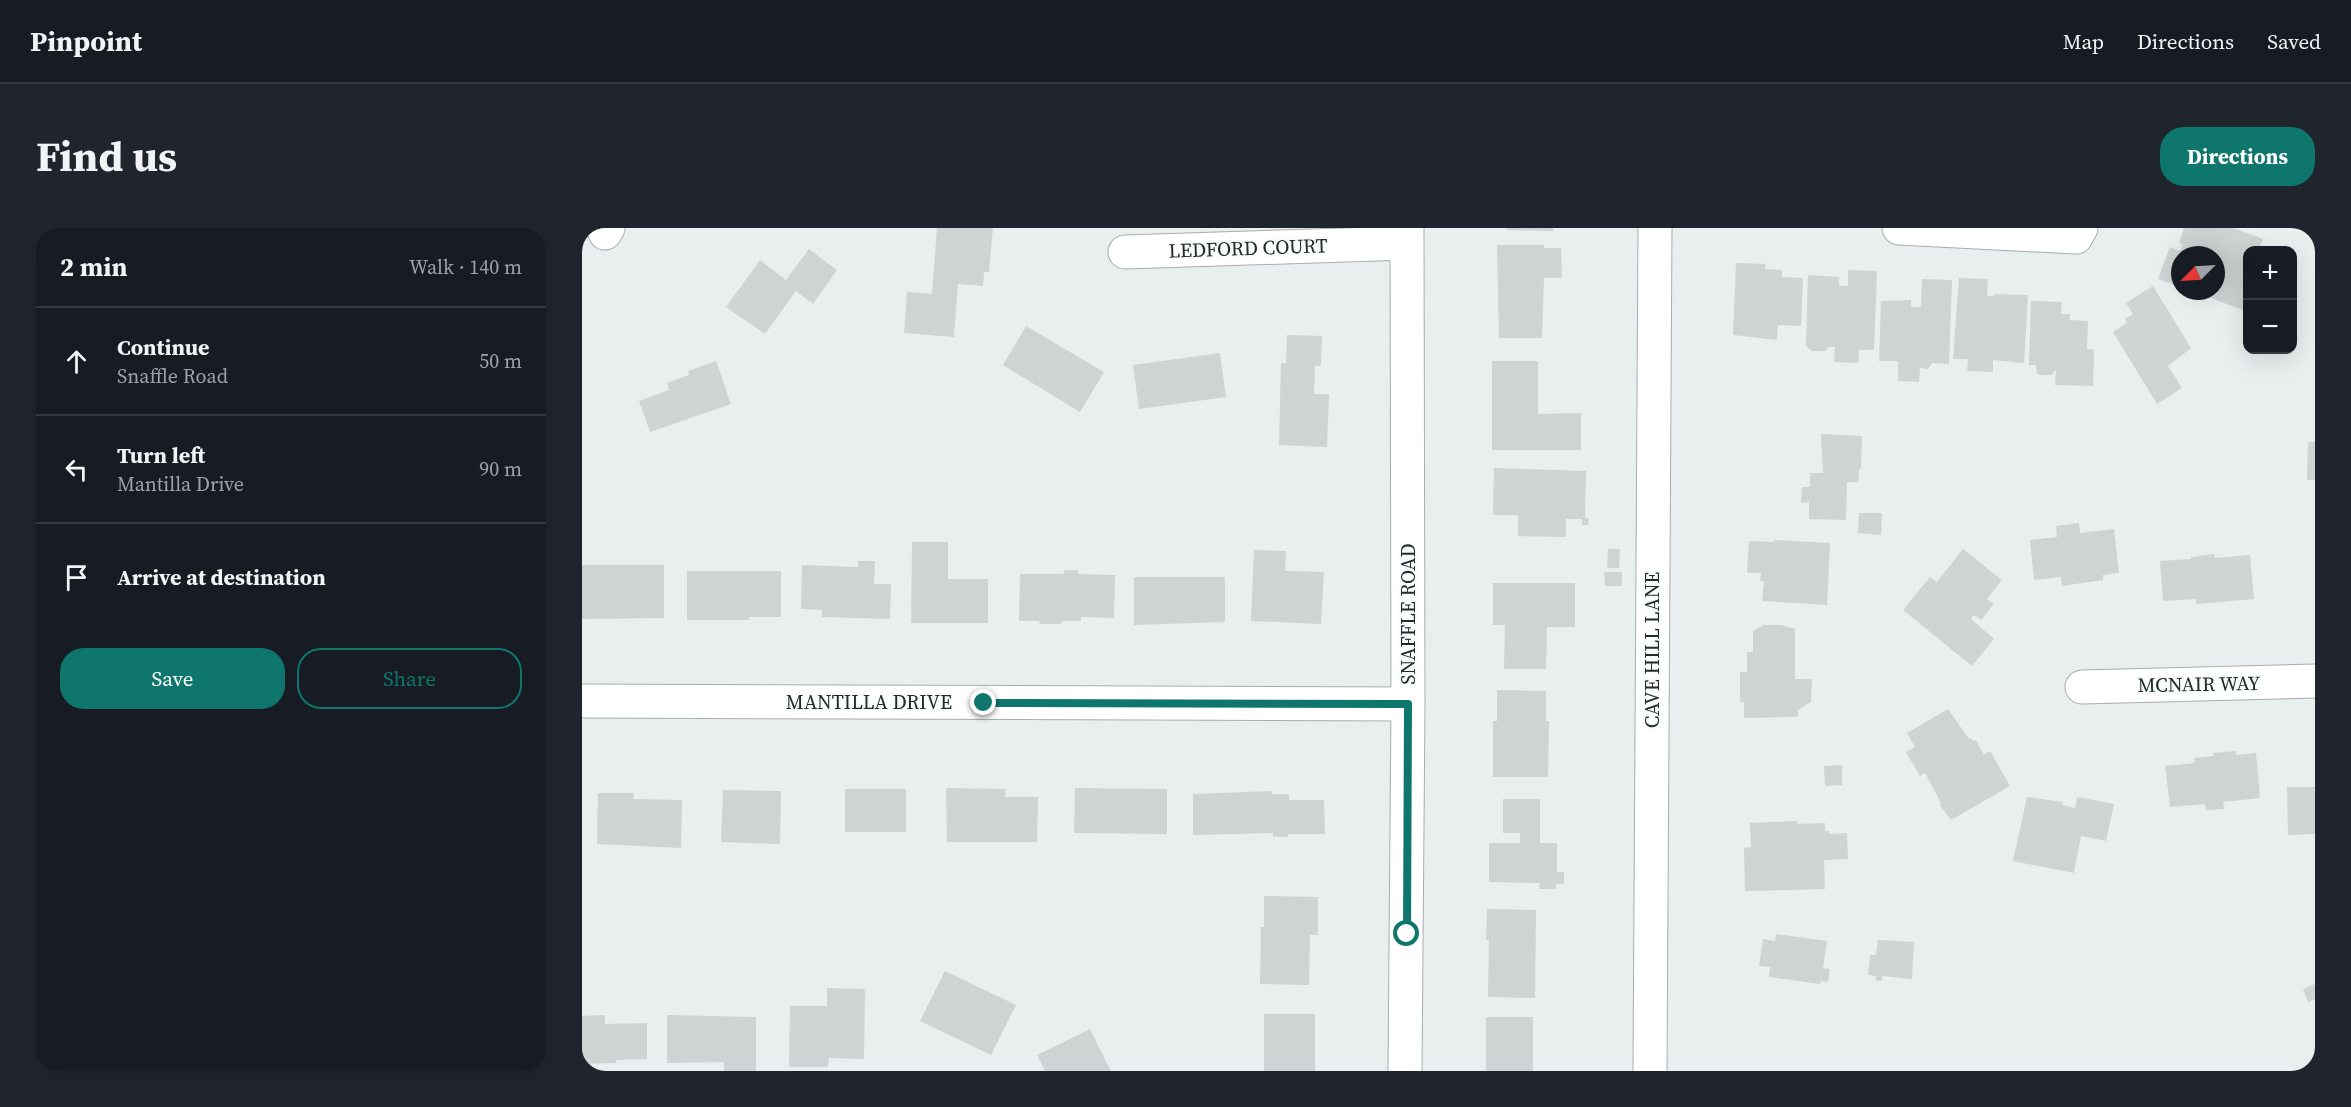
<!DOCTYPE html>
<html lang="en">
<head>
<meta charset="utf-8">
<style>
  body { margin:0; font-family:"Source Serif 4",serif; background:#20242c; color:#f1f3f6 }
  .controls { position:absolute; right:18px; top:18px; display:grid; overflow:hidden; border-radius:12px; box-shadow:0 6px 24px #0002 }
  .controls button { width:54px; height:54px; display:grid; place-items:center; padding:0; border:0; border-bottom:2px solid #363941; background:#171b24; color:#f1f3f6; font:30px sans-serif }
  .compass { position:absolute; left:1589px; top:18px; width:54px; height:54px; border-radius:50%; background:#171b24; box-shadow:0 6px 24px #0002; rotate:246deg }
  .stop { position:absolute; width:18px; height:18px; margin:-14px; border:4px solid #0f766e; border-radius:50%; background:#fff }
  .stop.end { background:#0f766e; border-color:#fff; box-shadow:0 2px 6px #0008 }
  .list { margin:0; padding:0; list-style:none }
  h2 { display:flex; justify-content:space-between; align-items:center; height:78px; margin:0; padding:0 24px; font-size:26px }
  h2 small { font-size:20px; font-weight:400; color:#9ea1a6 }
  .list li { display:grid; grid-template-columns:39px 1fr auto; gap:18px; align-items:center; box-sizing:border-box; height:108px; padding:0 24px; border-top:2px solid #363941 }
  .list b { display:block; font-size:22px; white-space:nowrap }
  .list p { margin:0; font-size:20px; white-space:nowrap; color:#9ea1a6 }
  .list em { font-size:20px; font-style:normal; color:#9ea1a6 }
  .actions { display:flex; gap:12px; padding:18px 24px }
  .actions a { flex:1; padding:14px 0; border:2px solid #0f766e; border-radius:24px; text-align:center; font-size:21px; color:#0f766e }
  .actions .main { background:#0f766e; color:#fff }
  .icon { flex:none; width:33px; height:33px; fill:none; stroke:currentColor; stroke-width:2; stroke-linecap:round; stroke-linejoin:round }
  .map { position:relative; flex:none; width:1733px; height:843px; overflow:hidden; border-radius:24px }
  header { display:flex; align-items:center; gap:36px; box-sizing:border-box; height:84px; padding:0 30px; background:#171b24; border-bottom:2px solid #363941 }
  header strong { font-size:28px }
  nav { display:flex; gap:33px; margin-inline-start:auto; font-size:21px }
  .intro { display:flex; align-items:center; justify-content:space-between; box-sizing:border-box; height:144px; padding:0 36px }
  h1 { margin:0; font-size:42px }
  .button { padding:15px 27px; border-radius:24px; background:#0f766e; color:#fff; font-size:21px; font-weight:700 }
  main { display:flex; gap:36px; padding:0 36px }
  aside { flex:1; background:#171b24; border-radius:24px; box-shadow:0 6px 24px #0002 }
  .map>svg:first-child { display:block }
  .building { fill:#ced3d3 }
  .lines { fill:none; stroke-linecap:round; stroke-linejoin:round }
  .street-casing { stroke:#a8adad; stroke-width:35 }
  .street { stroke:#fff; stroke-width:33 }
  .route { stroke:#0f766e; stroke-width:8 }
  .labels { text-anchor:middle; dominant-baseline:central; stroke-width:4.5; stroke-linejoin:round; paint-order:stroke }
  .street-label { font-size:20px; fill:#272929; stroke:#f6fbfc }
</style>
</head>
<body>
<header>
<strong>Pinpoint</strong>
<nav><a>Map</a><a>Directions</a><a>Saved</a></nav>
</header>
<div class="intro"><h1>Find us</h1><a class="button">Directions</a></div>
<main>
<aside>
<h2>2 min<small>Walk · 140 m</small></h2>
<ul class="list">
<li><svg class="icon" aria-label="ahead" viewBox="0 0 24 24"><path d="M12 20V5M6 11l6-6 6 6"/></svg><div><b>Continue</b><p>Snaffle Road</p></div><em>50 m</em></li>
<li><svg class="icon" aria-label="left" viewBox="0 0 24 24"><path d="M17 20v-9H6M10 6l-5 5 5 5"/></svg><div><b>Turn left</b><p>Mantilla Drive</p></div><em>90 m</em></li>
<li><svg class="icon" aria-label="arrive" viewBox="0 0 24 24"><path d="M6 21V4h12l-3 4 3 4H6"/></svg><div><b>Arrive at destination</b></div></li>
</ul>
<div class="actions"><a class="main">Save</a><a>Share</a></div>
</aside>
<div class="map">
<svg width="1733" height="843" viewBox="0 0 1733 843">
  <rect width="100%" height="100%" fill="#e9eeee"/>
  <path class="building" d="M355 0H411L407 44H402L401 58 376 56 372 109 322 105 325 64 350 66Z
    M925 0H971V3L925 2Z
    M1602 0H1651L1681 11 1676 22H1666V45L1660 55 1666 56V84L1610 63H1634V27H1598V59L1576 51 1588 19 1598 23 1601 16 1597 15Z
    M915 17H962V20H979L980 50H962L960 110H917Z
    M227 21 255 42 231 76 214 63 183 106 144 79 178 32 204 52Z
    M1154 35 1183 36V41L1200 42V49L1221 50 1219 98 1196 97 1195 112 1151 107Z
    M1266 42 1295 43 1292 122H1277L1276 135 1252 134 1253 119H1246L1244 123H1230L1224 118 1226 47 1257 49V58H1266Z
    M1377 50 1406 51 1405 68H1412V66L1446 67 1442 135 1411 132V144L1385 143 1386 131H1371Z
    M1340 51 1370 52 1367 136 1350 135 1346 141 1338 140 1337 154 1316 153V133H1297L1299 73 1329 72V79H1339Z
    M1571 58 1609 120 1586 138 1600 160 1575 176 1531 104 1545 95 1543 91 1551 86 1544 75Z
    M1449 73 1480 74 1479 86H1488V92L1506 93 1505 121 1512 122 1511 158 1473 157 1474 142 1469 147H1456L1453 137H1447Z
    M444 98 522 144 498 184 421 137Z
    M705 107 740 108 739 138H733L732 166H747L745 219 697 217 699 135H704Z
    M638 125 644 169 557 181 551 137Z
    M134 133 149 176 68 204 57 173 87 162 85 155 107 147 106 143Z
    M910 133H956V186L999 185V222H910Z
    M1239 206 1280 208 1279 241H1277L1276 254H1265L1264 292 1227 291V274L1219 275 1220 259H1228V245H1241Z
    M1726 214H1733V252H1725Z
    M912 240 1004 243 1003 290H1007L1006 297H1000V291H984V309L936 308V287H911Z
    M1277 285H1300L1299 307 1276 305Z
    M1497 295 1498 305 1532 301 1537 345 1521 347V352L1480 358 1479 349 1452 352 1448 312 1475 309 1474 298Z
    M1192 312 1248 315 1245 377 1180 373 1182 353H1178L1179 345H1165L1167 313 1193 314Z
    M330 314H366V351H406V395H329Z
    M1026 321H1038L1037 340H1025Z
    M1381 321 1420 352 1405 371 1412 376 1399 392 1392 387 1389 391 1412 411 1390 438 1321 382 1348 349 1355 354Z
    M672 322 704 323 703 343 742 344 739 396 669 393Z
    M1632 326 1633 330 1668 327 1672 371 1614 376V371L1581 373 1578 333 1609 331V329Z
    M276 333H293L292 356H309L308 391 240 389V382L219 381 220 337 276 339Z
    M0 337H82V390L0 391Z
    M483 342H495L497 346 533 347 532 390 499 389V393H480V396H457L458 393H437L438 346H481Z
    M105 343H199V389H167V392H105Z
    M1022 344H1040V358H1023Z
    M552 349H643V394L552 397Z
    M911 355H993V399H965L964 441H922L923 397H911Z
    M1182 397H1199L1213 401V451H1230L1229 474 1216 482V489L1162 490V474H1158V444H1165V424H1171V403Z
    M915 462 964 463V493H967L966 549H911V493H915Z
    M1366 481 1387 511 1389 510 1391 513 1394 512 1402 527 1408 523 1428 558 1369 592 1358 577 1359 575 1343 545 1338 548 1324 524 1333 519 1325 505Z
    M1654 523V527L1674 525 1678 570 1641 574 1642 581 1624 582 1623 576 1588 579 1583 538 1613 535 1612 530 1632 528 1631 525Z
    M1260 537V557L1243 558 1242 538Z
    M1705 559H1733V606L1706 607Z
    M364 560 424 561 423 569H456L455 614H365Z
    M493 560 585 561V606L492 605Z
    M263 561H324V604H263Z
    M141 562 199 563 198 616 139 614Z
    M690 563V566H707V572H742L743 606H706V609H691V605L611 607V566Z
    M16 565H52L51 571 100 572 99 620 15 616Z
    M1445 569 1481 574 1480 577 1493 580 1495 569 1532 576 1524 613 1499 608 1492 645 1431 633Z
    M921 571H958V615H975V644H982V656H974V661H957L958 655 907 654V615H938V605H921Z
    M1215 593 1216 596 1243 595V603H1247V606L1265 605 1266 631 1242 632 1243 661 1163 663 1162 620 1169 619 1168 595Z
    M682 668 736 669V707H728L727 757 678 756 679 699H682Z
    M905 681 954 682 953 770 906 769 907 712H904Z
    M1194 706 1245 713 1241 740 1248 741 1246 754 1239 753 1238 756 1187 749 1188 739 1177 738 1181 711 1193 713Z
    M1296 712 1332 714 1330 751 1300 748V753L1293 752 1294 748 1286 747 1288 727H1294Z
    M363 743 434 777 409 827 338 793Z
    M1733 756V771L1726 774 1721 761Z
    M245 760 283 761 282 831 247 830 246 839H207L208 778H245Z
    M682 786H733V843H682Z
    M23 787V796L65 795V831L34 832V835L0 836V788Z
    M85 787 174 789V843H142V834L85 835Z
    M904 789H951V843H904Z
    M508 801 529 843H463L455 827Z"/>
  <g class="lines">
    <defs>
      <path id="street" d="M1317 0 1494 9 1499 0
        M23 5 26 0
        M543 24 825 15
        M1500 459 1733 453
        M0 473 826 476
        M823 843 826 476 825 0
        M1068 843 1073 0"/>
    </defs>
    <use href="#street" class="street-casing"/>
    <use href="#street" class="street"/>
  </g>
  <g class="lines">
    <path class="route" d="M402 475 826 476 825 706"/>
  </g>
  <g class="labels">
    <g class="street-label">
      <text transform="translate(666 20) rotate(-2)">LEDFORD COURT</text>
      <text transform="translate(826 386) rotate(-90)">SNAFFLE ROAD</text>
      <text transform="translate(1070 422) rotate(-90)">CAVE HILL LANE</text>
      <text transform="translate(1617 456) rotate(-1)">MCNAIR WAY</text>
      <text x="287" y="474">MANTILLA DRIVE</text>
    </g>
  </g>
</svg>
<div class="controls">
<button>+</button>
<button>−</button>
</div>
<svg class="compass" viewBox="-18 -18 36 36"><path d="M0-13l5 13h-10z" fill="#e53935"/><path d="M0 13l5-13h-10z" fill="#9ea1a6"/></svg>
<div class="stop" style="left:825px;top:706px"></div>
<div class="stop end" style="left:402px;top:475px"></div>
</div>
</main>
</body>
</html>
